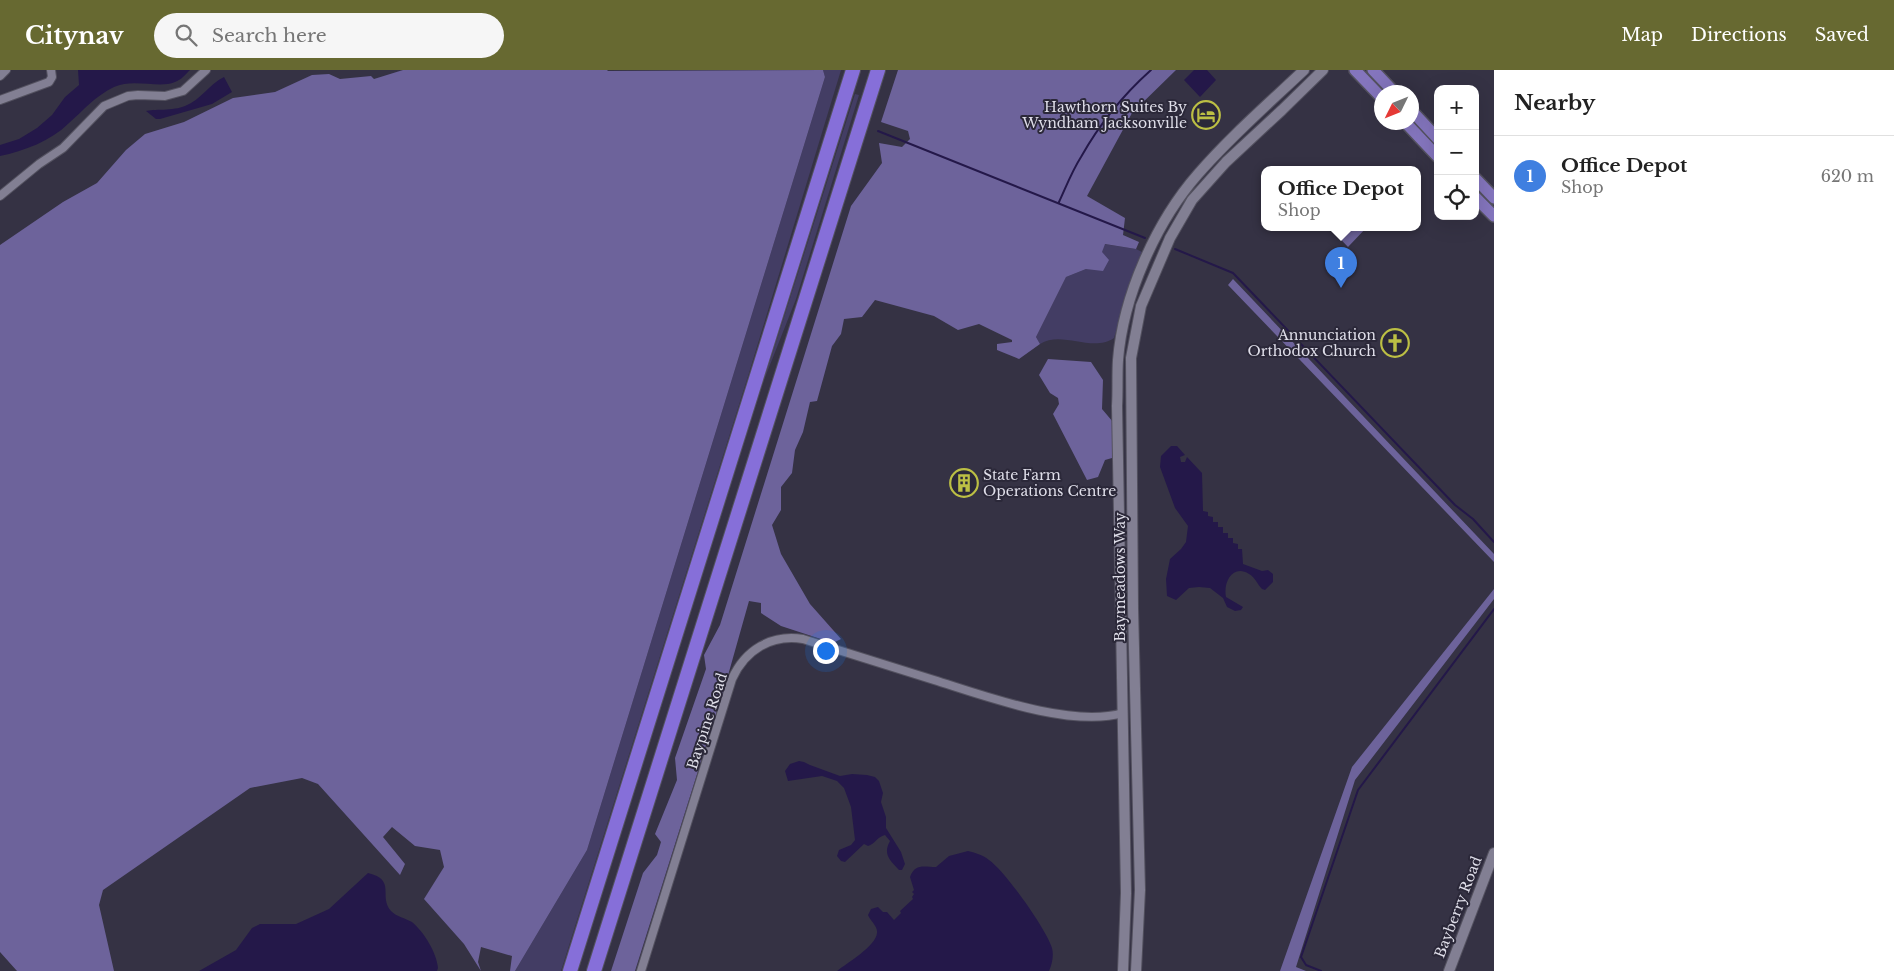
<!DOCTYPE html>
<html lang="en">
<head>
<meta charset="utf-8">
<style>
  body { margin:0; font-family:"Libre Baskerville",serif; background:#f6f6f6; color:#222 }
  .controls { position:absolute; right:15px; top:15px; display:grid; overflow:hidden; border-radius:10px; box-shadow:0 5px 20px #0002 }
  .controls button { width:45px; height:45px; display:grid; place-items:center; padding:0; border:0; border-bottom:1px solid #e0e0e0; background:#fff; color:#222; font:25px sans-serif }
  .compass { position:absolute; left:1374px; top:15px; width:45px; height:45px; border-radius:50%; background:#fff; box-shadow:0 5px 20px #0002; rotate:227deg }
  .you { position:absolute; left:825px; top:580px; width:18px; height:18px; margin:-12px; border:4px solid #fff; border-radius:50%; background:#1a73e8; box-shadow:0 0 0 8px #1a73e833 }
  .badge { display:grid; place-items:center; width:32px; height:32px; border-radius:50%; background:#676931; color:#fff; font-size:16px; font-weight:700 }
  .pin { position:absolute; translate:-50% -41px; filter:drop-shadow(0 1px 2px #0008) }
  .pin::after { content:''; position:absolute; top:26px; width:18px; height:15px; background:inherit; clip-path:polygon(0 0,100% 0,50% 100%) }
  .popup { position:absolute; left:1261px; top:96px; width:160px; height:65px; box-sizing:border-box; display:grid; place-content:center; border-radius:10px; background:#fff; filter:drop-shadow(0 1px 4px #0005); font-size:16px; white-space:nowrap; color:#767676 }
  .popup b { font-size:19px; color:#222 }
  .popup::after { content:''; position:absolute; left:50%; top:100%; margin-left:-10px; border:10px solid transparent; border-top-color:#fff }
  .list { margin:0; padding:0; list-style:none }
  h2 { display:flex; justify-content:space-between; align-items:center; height:65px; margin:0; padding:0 20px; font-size:21px }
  h2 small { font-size:16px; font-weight:400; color:#767676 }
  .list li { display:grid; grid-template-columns:32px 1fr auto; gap:15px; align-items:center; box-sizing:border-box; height:80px; padding:0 20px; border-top:1px solid #e0e0e0 }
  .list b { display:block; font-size:19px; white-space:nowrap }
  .list p { margin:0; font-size:16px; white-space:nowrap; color:#767676 }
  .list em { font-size:16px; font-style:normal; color:#767676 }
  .icon { flex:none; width:28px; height:28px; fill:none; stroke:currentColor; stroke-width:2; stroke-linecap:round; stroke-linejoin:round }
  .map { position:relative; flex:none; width:1494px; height:901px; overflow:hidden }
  header { display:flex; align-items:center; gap:30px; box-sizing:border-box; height:70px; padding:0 25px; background:#676931; color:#fff }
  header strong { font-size:24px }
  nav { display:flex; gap:28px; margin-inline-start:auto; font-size:18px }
  .search { width:350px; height:45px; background:#f6f6f6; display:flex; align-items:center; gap:12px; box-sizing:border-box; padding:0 18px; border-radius:28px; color:#767676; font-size:19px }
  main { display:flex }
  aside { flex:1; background:#fff }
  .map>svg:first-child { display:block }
  .green { fill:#433d64 }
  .forest { fill:#6d639b }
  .water { fill:#241849 }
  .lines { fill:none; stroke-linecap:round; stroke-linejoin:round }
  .stream { stroke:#241849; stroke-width:2 }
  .street-casing { stroke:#53515f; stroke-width:10 }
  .secondary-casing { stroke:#53515f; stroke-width:12 }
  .primary-casing { stroke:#53515f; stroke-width:14 }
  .highway-casing { stroke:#53515f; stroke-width:16 }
  .street { stroke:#827f93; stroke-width:8 }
  .secondary { stroke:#827f93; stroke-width:10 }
  .primary { stroke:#8475bd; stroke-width:11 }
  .highway { stroke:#866fd9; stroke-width:14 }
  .labels { text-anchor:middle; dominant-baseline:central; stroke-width:4; stroke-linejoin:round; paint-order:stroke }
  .poi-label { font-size:14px; fill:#dfdee9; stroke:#2b2839; text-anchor:end }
  .street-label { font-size:14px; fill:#dfdee9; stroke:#2b2839 }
</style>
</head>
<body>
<header>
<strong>Citynav</strong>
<div class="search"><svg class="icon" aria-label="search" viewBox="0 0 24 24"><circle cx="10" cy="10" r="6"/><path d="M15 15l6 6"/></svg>Search here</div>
<nav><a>Map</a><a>Directions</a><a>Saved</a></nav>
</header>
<main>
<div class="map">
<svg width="1494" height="901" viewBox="0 0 1494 901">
  <rect width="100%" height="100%" fill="#353244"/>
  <path class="green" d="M823 0H841L749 303 561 901H515L587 780 825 7Z
    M855 24 859 25 796 229 764 310Z
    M1104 174 1136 179 1142 182 1114 268C1092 283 1062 260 1040 274L1036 267 1066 207 1086 199 1102 181Z"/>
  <path class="forest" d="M403 0H607L608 1 823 0 825 7 587 780 515 901H510L512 886 481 877 478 892 481 901 464 874 424 829 444 797 440 780 415 776 392 757 383 767 405 794 400 805 318 714 302 708 250 718 103 820 99 835 114 901H17L0 882V175L63 132 97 113 126 80 145 64 184 52 233 28 275 22 312 5 329 4 340 9 371 6 374 9Z
    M898 0H1176L1132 43 1087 126 1125 148 1123 165 1139 172 1136 179 1105 174 1102 182 1109 190 1103 201 1086 199 1066 207 1036 267 1040 274 1019 289 997 280V274L1012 272V270L979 254 958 260 934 246 875 230 862 247 844 249 841 264 832 276 817 331 810 332 803 362 795 380 792 403 781 417V440L772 455 781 484 810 534 841 569 833 573 781 556 761 543V533L749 531 727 609 635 901H611L643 803 657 785 661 772 655 764 677 710 675 688 706 599 704 585 720 555 851 136 882 93 879 73 902 77 910 69 908 61 881 52Z
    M1329 157H1367L1348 177Z
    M1233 209 1494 484V492L1228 215Z
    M1048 289 1091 292 1103 310 1102 339 1113 352 1112 388 1105 390 1098 407 1087 410 1053 344 1059 334 1058 328 1050 323 1039 305Z
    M1494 519V529L1355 710 1296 897 1306 901H1280L1352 697Z"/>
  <path class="water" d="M78 0H190C186 4 181 10 175 12 159 19 134 8 114 17 94 27 85 39 69 53 51 71 24 81 0 86V75L19 69 37 58 52 45 65 27 79 15Z
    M1194 0H1207L1216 10 1200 27 1184 10Z
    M224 7 232 22 212 34 160 49H156L146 41C152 39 174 41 185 36 201 30 209 14 224 7Z
    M1171 376H1177L1185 385 1180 387 1181 392H1185L1187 387 1202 403 1203 441 1208 442V446L1213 447V452H1218V457H1223V463H1228V468H1233V473L1238 474V479H1242L1243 494 1262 501 1268 500 1273 504V512L1265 520 1262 519C1257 514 1255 507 1249 504 1233 494 1223 512 1226 527L1243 537 1241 540 1235 541 1227 537 1223 528 1210 518 1199 517 1189 518 1176 530 1167 526 1166 509 1170 489 1181 479 1186 472 1188 456 1175 438 1160 397 1161 386Z
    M799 691 804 692 810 695 840 706 852 704 867 705 875 707 879 711 883 723 881 732 886 747V758L901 782 905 794 902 800H899C889 789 883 784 890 771L885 765C877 767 875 774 868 776L864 774 845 792 841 791 837 786 839 780 851 775 855 770 851 737 844 718 837 711 822 706 788 711 785 701 790 694Z
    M968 781C976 783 983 785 989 790 1005 801 1047 860 1052 878 1054 886 1052 894 1049 901H837C847 893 876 876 877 863 878 856 870 851 868 845L871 839 878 837 883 842H887L894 850 901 843 900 841 913 829 912 827 914 824 912 822 914 820 910 807C915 793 924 797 936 797L949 786Z
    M368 803C397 810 378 826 391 841 397 847 405 848 412 852 424 862 437 883 438 898L437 901H199L236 880 252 858 260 854H296L329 839Z"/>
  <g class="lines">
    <path class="stream" d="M878 61 1145 168
      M1059 132C1066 117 1072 101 1081 87 1099 55 1123 25 1151 0
      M1175 179 1233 203 1455 435 1473 449 1494 472
      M1321 901 1306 895 1301 887 1358 720 1494 539"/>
    <defs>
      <path id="street" d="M0 6 6 0
        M0 30 49 12 52 7 51 0
        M0 126 39 94 63 78 104 36 128 26 138 25 165 26 183 21 206 0
        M641 901 732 609C745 580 771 564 803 569 847 583 890 596 934 610 985 626 1071 658 1123 643"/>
      <path id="secondary" d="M1123 901 1126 823 1117 336C1118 321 1117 305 1118 290 1123 226 1156 152 1198 104 1230 67 1268 34 1304 0
        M1136 901 1140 820 1133 538 1131 288 1141 236 1170 168 1192 130 1226 92 1282 40 1323 0
        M1449 901 1494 783"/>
      <path id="primary" d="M1355 0 1382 28
        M1373 0 1394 22
        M1412 41 1438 69
        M1405 52 1438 87
        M1475 108 1494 128
        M1475 127 1494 146"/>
      <path id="highway" d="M570 901 853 0
        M594 901 878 0"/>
    </defs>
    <use href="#street" class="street-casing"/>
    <use href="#secondary" class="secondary-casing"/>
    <use href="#primary" class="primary-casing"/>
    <use href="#highway" class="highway-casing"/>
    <use href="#street" class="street"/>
    <use href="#secondary" class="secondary"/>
    <use href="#primary" class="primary"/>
    <use href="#highway" class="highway"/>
  </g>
  <defs>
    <symbol id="hotel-ring" viewBox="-11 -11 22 22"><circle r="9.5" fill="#2b2839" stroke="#bcbf44" stroke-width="1.5"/><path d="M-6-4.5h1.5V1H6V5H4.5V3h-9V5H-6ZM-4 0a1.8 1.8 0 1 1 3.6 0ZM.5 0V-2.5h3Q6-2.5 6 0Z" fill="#bcbf44"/></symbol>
    <symbol id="church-ring" viewBox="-11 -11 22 22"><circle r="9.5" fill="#2b2839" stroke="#bcbf44" stroke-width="1.5"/><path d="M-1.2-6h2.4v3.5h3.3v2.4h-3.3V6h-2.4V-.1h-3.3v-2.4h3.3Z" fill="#bcbf44"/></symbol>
    <symbol id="building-ring" viewBox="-11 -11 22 22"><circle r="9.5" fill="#2b2839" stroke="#bcbf44" stroke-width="1.5"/><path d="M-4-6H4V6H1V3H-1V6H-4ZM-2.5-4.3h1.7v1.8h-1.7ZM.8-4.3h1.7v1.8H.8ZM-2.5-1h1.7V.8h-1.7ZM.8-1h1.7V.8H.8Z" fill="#bcbf44"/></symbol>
  </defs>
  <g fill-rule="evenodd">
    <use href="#hotel-ring" x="1190" y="29" width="32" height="32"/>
    <use href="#church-ring" x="1379" y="257" width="32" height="32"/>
    <use href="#building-ring" x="948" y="397" width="32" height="32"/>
  </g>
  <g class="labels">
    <g class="poi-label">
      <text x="1187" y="37">Hawthorn Suites By<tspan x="1187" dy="16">Wyndham Jacksonville</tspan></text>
      <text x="1376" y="265">Annunciation<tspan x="1376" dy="16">Orthodox Church</tspan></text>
      <text x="983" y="405" text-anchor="start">State Farm<tspan x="983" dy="16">Operations Centre</tspan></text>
    </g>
    <g class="street-label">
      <text transform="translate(1120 507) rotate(-90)">Baymeadows Way</text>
      <text transform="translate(707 651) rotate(-72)">Baypine Road</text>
      <text transform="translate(1458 837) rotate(-69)">Bayberry Road</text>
    </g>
  </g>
</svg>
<div class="controls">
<button>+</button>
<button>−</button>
<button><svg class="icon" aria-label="locate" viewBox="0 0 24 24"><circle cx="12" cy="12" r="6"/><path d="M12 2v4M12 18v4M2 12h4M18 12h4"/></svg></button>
</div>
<svg class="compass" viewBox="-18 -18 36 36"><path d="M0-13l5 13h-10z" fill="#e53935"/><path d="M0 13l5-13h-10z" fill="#767676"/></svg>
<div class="you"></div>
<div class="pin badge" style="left:1341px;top:218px;background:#3f7fe0">1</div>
<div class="popup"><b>Office Depot</b>Shop</div>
</div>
<aside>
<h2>Nearby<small></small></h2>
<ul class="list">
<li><span class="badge" style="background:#3f7fe0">1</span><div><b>Office Depot</b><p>Shop</p></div><em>620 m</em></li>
</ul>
</aside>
</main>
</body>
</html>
